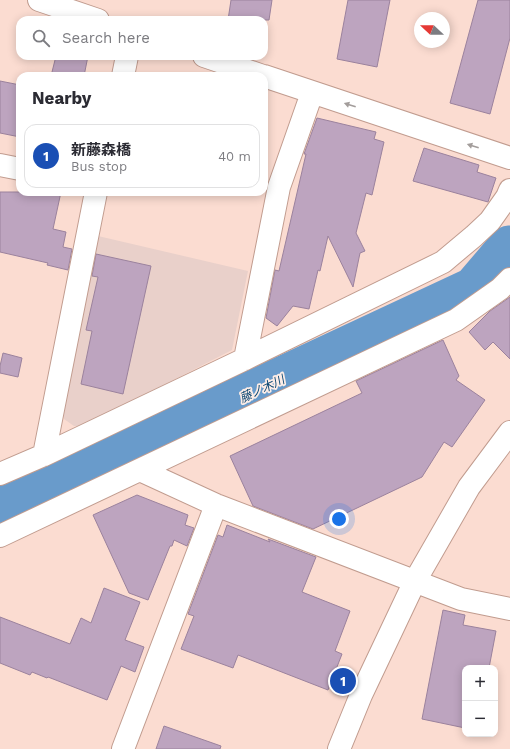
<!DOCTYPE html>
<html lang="en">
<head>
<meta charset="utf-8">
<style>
  body { margin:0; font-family:"Work Sans","Noto Sans JP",sans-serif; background:#f7f7f7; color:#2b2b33 }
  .controls { position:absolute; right:12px; bottom:12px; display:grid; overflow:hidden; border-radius:8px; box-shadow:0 2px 10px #0003 }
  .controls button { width:36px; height:36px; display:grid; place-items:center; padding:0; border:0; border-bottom:1px solid #e1e1e2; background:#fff; color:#2b2b33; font:20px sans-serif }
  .compass { position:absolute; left:414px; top:12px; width:36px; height:36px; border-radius:50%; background:#fff; box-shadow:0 2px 10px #0003; rotate:292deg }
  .you { position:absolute; left:339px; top:519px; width:14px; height:14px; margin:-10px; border:3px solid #fff; border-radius:50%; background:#1a73e8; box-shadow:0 0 0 6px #1a73e833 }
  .badge { display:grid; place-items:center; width:26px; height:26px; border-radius:50%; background:#ea580c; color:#fff; font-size:13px; font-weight:700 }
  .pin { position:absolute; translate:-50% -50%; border:2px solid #fff; box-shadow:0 1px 4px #0006 }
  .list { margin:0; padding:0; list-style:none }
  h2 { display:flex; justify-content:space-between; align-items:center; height:52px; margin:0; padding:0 16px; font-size:17px }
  h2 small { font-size:13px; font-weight:400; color:#7c7c81 }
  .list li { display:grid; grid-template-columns:26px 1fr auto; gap:12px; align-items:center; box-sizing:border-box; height:64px; margin:0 8px 8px; padding:0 8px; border:1px solid #e1e1e2; border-radius:12px }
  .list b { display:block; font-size:15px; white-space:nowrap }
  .list p { margin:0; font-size:13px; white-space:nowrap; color:#7c7c81 }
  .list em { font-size:13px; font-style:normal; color:#7c7c81 }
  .icon { flex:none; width:22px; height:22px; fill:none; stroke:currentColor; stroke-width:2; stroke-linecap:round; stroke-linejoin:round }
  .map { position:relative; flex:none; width:510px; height:749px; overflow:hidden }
  .search { position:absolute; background:#fff; box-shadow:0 2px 10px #0003; left:16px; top:16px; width:252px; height:44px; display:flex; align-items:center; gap:10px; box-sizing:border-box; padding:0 14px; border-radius:12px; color:#7c7c81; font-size:15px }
  .panel { position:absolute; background:#fff; box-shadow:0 2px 10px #0003; left:16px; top:72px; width:252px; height:124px; border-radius:12px }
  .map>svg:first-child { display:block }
  .education { fill:#e9d0ca }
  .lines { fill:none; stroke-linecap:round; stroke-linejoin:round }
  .river { stroke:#699bcb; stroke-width:47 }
  .building { fill:#bda4bf; stroke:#9b829d }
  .minor-casing { stroke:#c19c8f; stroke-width:24 }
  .minor { stroke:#fff; stroke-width:22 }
  .oneway { fill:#a39d9b }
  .labels { text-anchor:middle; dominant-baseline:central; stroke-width:3.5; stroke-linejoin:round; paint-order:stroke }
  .water-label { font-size:12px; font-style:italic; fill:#084572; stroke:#fdede7 }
</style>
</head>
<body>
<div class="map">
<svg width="510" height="749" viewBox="0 0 510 749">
  <rect width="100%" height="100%" fill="#fbdcd1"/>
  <path class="education" d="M98 236 248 271 232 350 84 426H74L64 419 62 407Z"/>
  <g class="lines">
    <path class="river" d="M0 510 40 493 475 290 510 249"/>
  </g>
  <path class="building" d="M231 0H272L269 20H228Z
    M348 0H390L377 67 337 59Z
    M478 0H510V38L490 114 450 103Z
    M56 56H88L84 76H51Z
    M0 81 20 85V137L0 133Z
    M317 118 376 132 374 139 384 142 372 195 366 193 356 233 365 251 360 253 353 287 328 236 320 271 318 270 309 309 293 306 277 326 266 318 275 270 279 271 306 154H304Z
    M424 148 479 165 477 172 496 178 488 202 413 181Z
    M0 192H61L53 229 66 232 63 247 72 249 68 270 47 265 48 263 0 252Z
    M96 254 151 266 123 394 81 384 92 331 86 330 98 277 92 276Z
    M510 297V359L493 342 485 350 469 332 490 311Z
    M443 340 459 376 456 380 485 400 452 447 444 442 422 477 313 529 253 506 230 456 362 393 356 381Z
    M3 353 22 358 18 377 0 373V366Z
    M137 495 188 515 185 525 194 528 187 546 174 540 172 546H170L148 600 129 593 93 515Z
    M227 525 270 542 268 539 316 557 302 592 350 611 335 651 342 654 328 690 238 655 233 668 181 649 194 616 188 614 218 535 223 537Z
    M104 588 140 602 125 640 144 647 135 672 121 666 107 700 48 677 47 678 32 672 30 675 0 663V617L70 644 81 618 91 623Z
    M443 610 465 615 463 625 496 631 489 668H465V728L422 719Z
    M164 726 221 746 220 749H156Z"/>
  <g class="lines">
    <defs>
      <path id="minor" d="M39 0 98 20
        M204 56 263 76
        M123 76 127 56
        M264 76 510 158
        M0 165 20 169
        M245 359 279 187 312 93
        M44 455 96 192
        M140 470 216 505 461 599 510 609
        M0 474 44 455 245 359 443 262 474 236 490 221 507 197 510 190
        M0 536 456 320 500 289 510 279
        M123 749 216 505
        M339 749 361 695 415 581 469 487 510 432"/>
    </defs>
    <use href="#minor" class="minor-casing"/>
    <use href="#minor" class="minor"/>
  </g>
  <defs><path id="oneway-solid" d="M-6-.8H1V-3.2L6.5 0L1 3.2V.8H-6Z"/></defs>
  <g class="oneway">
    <use href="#oneway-solid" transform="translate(350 105) rotate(-162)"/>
    <use href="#oneway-solid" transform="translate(473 146) rotate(-162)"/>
  </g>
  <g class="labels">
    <g class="water-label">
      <text transform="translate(262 389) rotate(-25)">藤ノ木川</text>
    </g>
  </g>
</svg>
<div class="controls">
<button>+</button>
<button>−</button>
</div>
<svg class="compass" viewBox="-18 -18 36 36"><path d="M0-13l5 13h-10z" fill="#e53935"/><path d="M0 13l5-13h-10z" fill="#7c7c81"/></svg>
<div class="you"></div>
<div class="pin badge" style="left:343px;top:681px;background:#1a4fb4">1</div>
<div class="search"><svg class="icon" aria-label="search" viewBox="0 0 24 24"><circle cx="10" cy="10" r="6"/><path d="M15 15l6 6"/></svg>Search here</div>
<section class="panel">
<h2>Nearby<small></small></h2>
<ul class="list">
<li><span class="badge" style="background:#1a4fb4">1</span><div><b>新藤森橋</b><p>Bus stop</p></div><em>40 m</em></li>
</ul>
</section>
</div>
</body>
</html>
